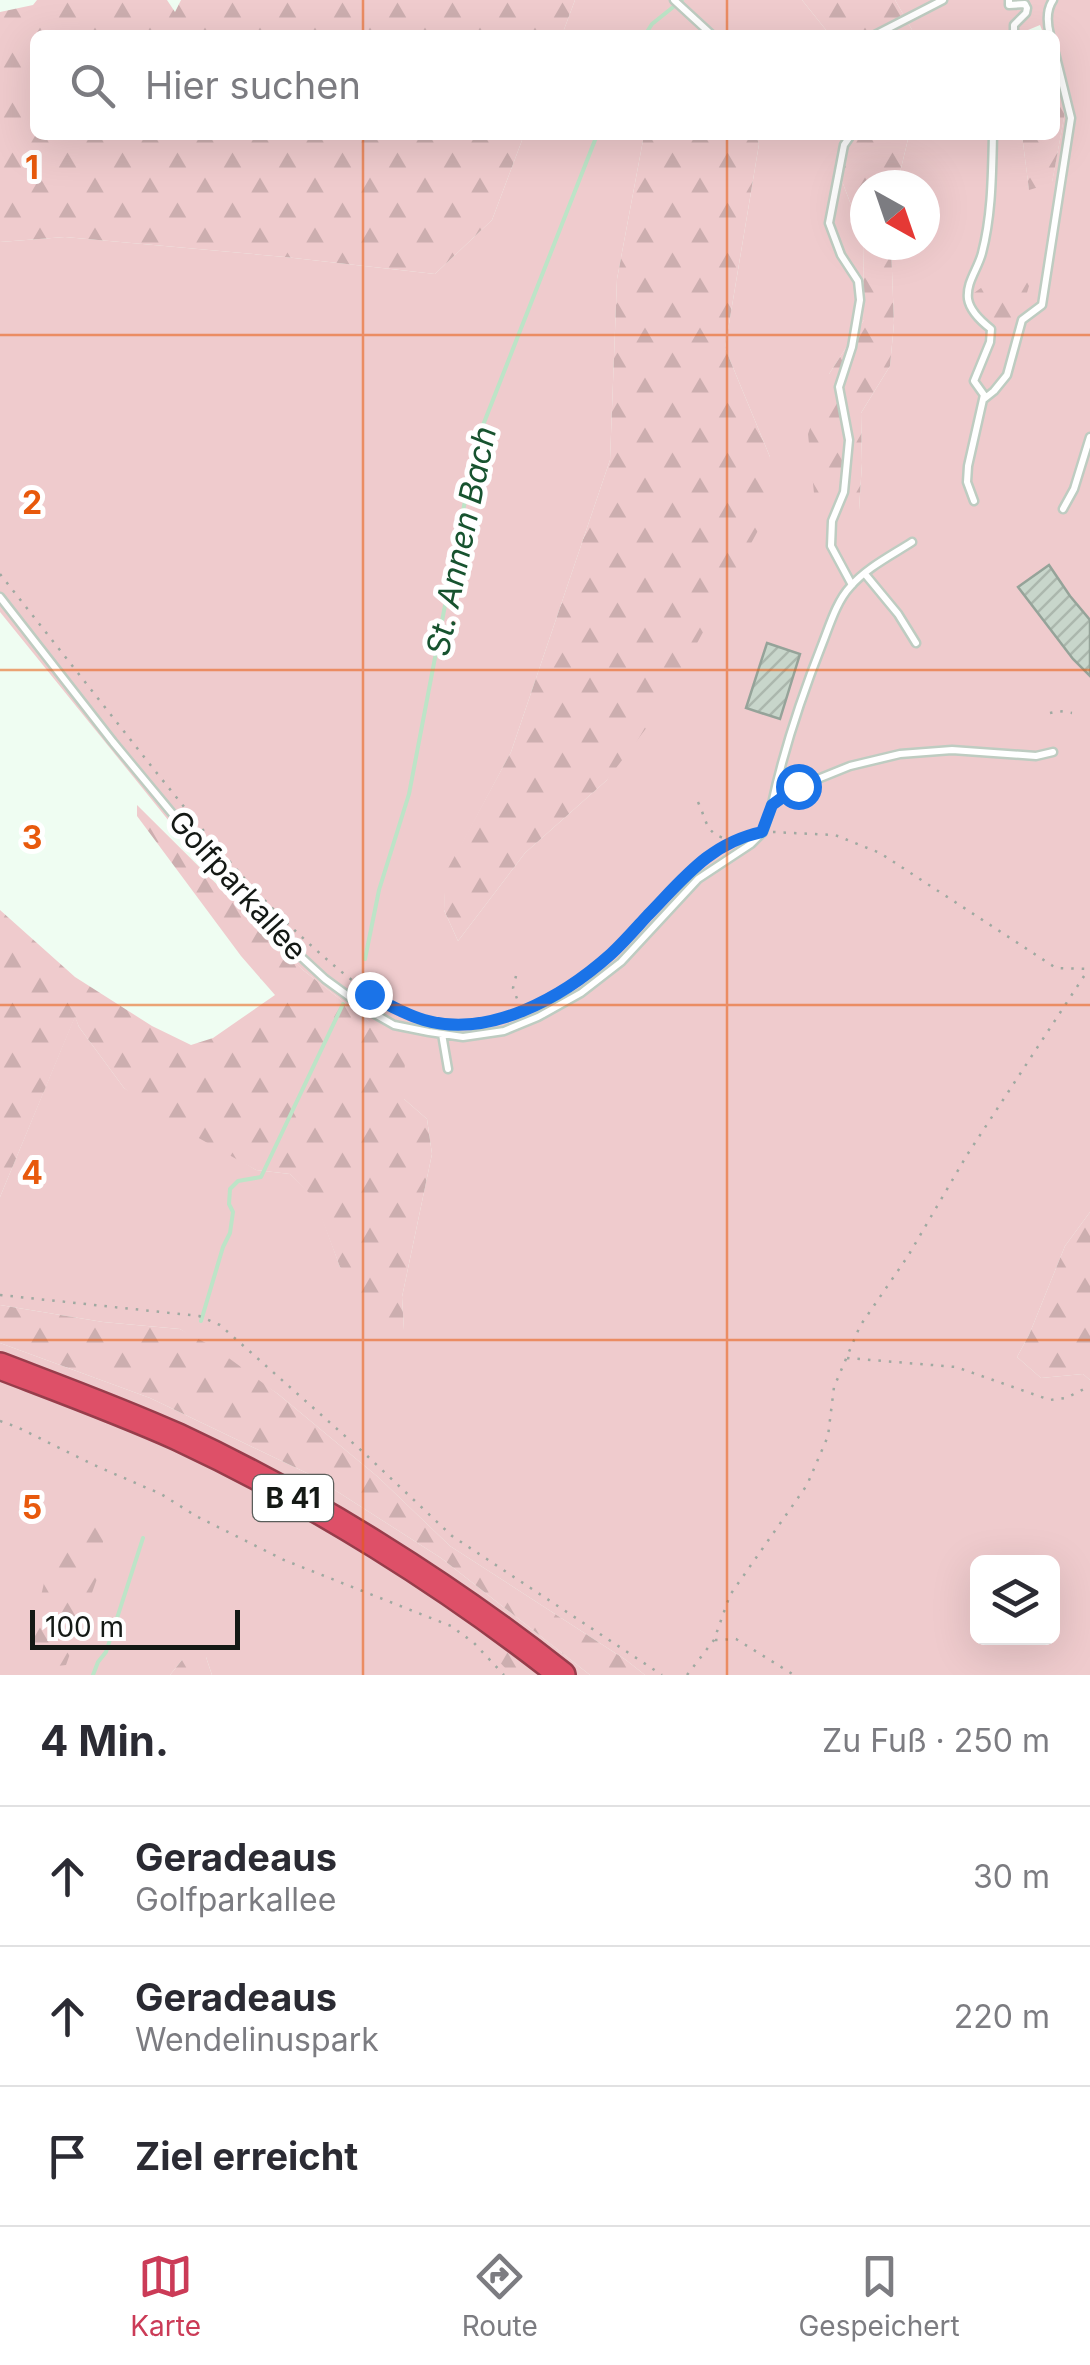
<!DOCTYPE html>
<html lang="de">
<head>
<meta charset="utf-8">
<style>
  body { margin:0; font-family:Inter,sans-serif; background:#f2f2f3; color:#2b2b33 }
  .controls { position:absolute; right:30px; bottom:30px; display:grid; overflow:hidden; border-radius:15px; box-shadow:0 10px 40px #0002 }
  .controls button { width:90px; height:90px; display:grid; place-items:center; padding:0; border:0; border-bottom:2px solid #e1e1e2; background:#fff; color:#2b2b33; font:50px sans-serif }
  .compass { position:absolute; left:850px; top:170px; width:90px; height:90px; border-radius:50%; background:#fff; box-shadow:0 10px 40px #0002; rotate:140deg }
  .scale { position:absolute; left:30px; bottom:25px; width:210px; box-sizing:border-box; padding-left:10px; border:5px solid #141915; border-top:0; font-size:28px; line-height:35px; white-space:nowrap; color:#141915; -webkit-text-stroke:8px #fff; paint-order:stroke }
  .stop { position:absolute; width:30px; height:30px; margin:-22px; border:8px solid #1a73e8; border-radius:50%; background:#fff }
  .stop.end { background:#1a73e8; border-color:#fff; box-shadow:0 2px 10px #0008 }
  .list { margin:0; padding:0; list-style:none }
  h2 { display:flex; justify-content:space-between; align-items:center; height:130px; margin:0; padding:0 40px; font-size:42px }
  h2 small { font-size:32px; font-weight:400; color:#7c7c81 }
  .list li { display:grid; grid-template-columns:65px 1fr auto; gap:30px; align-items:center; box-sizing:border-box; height:140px; padding:0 40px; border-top:2px solid #e1e1e2 }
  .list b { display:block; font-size:38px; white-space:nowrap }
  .list p { margin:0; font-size:32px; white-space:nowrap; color:#7c7c81 }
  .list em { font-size:32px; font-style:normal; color:#7c7c81 }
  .icon { flex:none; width:55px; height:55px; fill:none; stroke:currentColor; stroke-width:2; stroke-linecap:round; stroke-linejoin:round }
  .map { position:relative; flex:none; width:1090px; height:1675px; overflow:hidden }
  .search { position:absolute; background:#fff; box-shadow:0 10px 40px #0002; left:30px; right:30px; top:30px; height:110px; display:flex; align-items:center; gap:25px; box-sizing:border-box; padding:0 35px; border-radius:15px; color:#7c7c81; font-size:38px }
  .sheet { height:550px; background:#fff }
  nav { display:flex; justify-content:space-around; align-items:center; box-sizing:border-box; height:140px; border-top:2px solid #e1e1e2; background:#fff; font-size:28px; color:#7c7c81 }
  nav a { display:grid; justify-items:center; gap:5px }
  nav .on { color:#cb3b57 }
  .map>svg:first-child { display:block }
  .green { fill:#efcbcd; fill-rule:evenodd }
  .forest { fill:url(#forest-firs) }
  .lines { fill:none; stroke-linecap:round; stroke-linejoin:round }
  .stream { stroke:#bde4c7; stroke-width:4 }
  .building { fill:url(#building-hatch); stroke:#95a399; stroke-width:2.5 }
  .lane-casing { stroke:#beccc1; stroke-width:11 }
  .highway-casing { stroke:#973d4b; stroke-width:30 }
  .path { stroke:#9fa9a1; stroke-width:2.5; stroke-dasharray:2.5 8; stroke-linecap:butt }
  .lane { stroke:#fff; stroke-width:6 }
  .highway { stroke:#de5068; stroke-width:25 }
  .route { stroke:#1a73e8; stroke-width:12 }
  .grid { fill:none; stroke:#e8590c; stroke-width:2.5; stroke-opacity:0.55 }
  .labels { text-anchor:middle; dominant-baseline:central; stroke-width:10; stroke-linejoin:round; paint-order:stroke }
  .shield { fill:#fff; stroke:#5a5e5b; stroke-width:2.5 }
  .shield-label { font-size:28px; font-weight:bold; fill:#141915 }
  .street-label { font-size:30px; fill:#141915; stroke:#fff }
  .water-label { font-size:32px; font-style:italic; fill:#17532f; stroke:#fff }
  .grid-label { font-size:32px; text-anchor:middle; font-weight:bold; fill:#e8590c; stroke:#fff; stroke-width:10; stroke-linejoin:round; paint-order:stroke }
</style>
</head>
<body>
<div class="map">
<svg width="1090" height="1675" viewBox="0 0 1090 1675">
  <defs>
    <pattern id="forest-firs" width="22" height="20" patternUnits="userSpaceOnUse" patternTransform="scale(2.5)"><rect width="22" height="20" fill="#efcbcd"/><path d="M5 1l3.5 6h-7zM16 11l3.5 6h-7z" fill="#ccaeaf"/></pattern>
    <pattern id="building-hatch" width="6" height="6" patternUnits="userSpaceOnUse" patternTransform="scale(2.5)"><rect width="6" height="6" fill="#c8d6cb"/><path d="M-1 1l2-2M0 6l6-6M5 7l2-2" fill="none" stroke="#abb7ad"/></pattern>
  </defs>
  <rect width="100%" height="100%" fill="#effdf2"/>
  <path class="green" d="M575 0H802L830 35H682L677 32 676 35H562Z
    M895 0H1090V1212L1065 1246 1029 1335 1017 1357 1041 1378 1083 1374 1090 1380V1675H645L626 1660 450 1546 378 1477 278 1394 180 1329 103 1322 0 1305V1197L75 1016 79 1027 124 1088 256 1170 290 1174 315 1198 340 1267 404 1330 402 1297 432 1154 427 1119 404 1099 368 1021 303 970 245 915 0 612V242L65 237 285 257 435 274 492 220 524 135H644L617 279 610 460 511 752 446 874 444 910 458 941 525 853 607 780 770 457 725 348 759 144 756 135H850L840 176 863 236 864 320 829 374 859 510 862 463 861 413 890 366 894 323 891 245H925V185H897L909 135H1022L1029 189 1052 182 1066 107 1055 72V35H1044L1040 25 1016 35H915ZM978 1562H1052V1638H978Z
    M0 1343 150 1398 313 1476 441 1558 590 1675H212L206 1657 182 1660 170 1675H0Z"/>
  <path class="forest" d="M37 0H167L175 12 181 0H575L562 35H35V135H524L492 220 435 274 285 257 65 237 0 242V12L33 5Z
    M802 0H895L915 35H830Z
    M1055 72 1066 107 1052 183 1029 190 1022 135H1055Z
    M644 135H756L759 144 725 348 770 457 767 514 663 706 607 780 525 853 458 941 444 910 445 874 511 752 610 460 617 279Z
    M850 135H909L897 185H865V245H891L894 323 890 366 861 413 862 463 859 510 815 503 808 434 829 374 864 320 863 236 840 176Z
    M1007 269 1021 271 1029 286 1012 343 992 339 974 293Z
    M137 805 303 970 368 1021 405 1055 404 1099 427 1119 432 1154 402 1297 404 1330 389 1338 340 1267 314 1198 290 1174 256 1170 161 1117 124 1088 79 1027 75 1017 0 1197V910L75 977 152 1026 191 1045 213 1038 275 995 241 956 137 816Z
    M1090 1212V1380L1083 1374 1041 1378 1017 1357 1029 1335 1065 1246Z
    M0 1305 103 1322 180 1329 215 1348 278 1394 378 1477 450 1546 626 1660 645 1675H590L441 1558 313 1476 150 1398 0 1343Z
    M97 1516 104 1522 102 1565 66 1665 49 1667 30 1643 44 1583 84 1524Z
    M495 1639 542 1675H512L488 1650Z
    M198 1651 206 1657 212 1675H170L182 1660Z"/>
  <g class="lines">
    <path class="stream" d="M645 35 652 24 682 0
      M365 959 379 890 409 794 476 443 597 135
      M201 1321 223 1247 230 1233 233 1212 229 1204 230 1189 238 1181 261 1177 343 1004
      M93 1675 98 1662 106 1652 143 1538"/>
  </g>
  <path class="building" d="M1049 565 1070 596 1090 620V676L1073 659 1018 587Z
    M767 643 800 654 780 719 746 708Z"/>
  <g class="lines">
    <defs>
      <path id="lane" d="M674 0 712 35
        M1009 0V5L1025 4 1027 8 1026 13 1014 25V35
        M875 35 943 0
        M1050 35C1047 23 1046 10 1053 0
        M851 135 844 145 829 223 841 255 858 281 860 300 852 347 839 387 849 440 844 492 832 521 831 546 852 585
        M984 399 994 391 1007 375 1022 320 1042 305 1071 118 1055 53
        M974 501 967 482 968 466 984 395 974 381 990 342 991 329C982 322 970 311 968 299 966 282 978 269 982 253 992 215 992 174 993 135
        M1063 509 1074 489 1090 437
        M865 574 898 614 916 643
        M0 597 113 742 258 917 325 979 366 1009 394 1025 429 1032 463 1037 504 1031 538 1017 581 993 621 962 698 879 751 844 763 832 772 805 798 787 850 766 900 754 952 750 1036 756 1053 752
        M772 804C784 748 802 695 823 642 830 624 837 601 850 587 866 568 892 555 912 542
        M442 1034 448 1069"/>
      <path id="highway" d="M0 1366C60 1389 120 1411 178 1437 311 1499 447 1584 562 1675"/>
    </defs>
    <use href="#lane" class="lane-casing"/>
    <use href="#highway" class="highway-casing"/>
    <path class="path" d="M0 574C52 640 104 706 156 772 206 834 254 895 314 948 347 978 379 1003 421 1019
      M1050 713 1059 711 1072 713
      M698 802C709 826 704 832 731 841
      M773 832 835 835 880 853 1056 968 1090 969
      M693 868 702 859 740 837
      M516 976 513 988 522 1012
      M458 1025C556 1011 602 963 667 896
      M0 1295 199 1316 220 1325 363 1452 452 1536 662 1675
      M847 1358 956 1367 1050 1400 1066 1398 1090 1386
      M0 1421 17 1427 94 1465 161 1494 196 1516 284 1560 451 1626 474 1643 504 1675
      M715 1640 736 1639 794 1675
      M687 1675 714 1640 730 1595 807 1485 828 1436 834 1387 860 1326 908 1256 967 1155 1088 970"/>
    <use href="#lane" class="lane"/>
    <use href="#highway" class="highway"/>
  </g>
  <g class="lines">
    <path class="route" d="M369 994C387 1004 404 1014 424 1020 490 1039 563 997 611 954 624 942 636 928 648 915 684 878 710 843 762 832L772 805 798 786"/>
  </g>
  <path class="grid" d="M363 0V35M727 0V35M363 135V1675M727 135V1675M0 335H1090M0 670H1090M0 1005H1090M0 1340H1090"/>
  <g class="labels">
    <rect class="shield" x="253" y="1475" width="80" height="46" rx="8"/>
    <g class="shield-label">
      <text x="293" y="1498">B 41</text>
    </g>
    <g class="street-label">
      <text transform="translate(238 885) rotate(48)">Golfparkallee</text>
    </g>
    <g class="water-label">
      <text transform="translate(461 541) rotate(-78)">St. Annen Bach</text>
    </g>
  </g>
  <g class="grid-label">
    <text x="32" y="179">1</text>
    <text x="32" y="514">2</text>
    <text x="32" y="849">3</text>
    <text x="32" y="1184">4</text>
    <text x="32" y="1519">5</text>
  </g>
</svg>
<div class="controls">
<button><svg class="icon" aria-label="layers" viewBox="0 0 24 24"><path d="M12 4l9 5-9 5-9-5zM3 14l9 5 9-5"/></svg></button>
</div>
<svg class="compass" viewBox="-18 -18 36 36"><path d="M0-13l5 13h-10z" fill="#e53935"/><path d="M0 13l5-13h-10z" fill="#7c7c81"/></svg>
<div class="scale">100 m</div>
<div class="stop" style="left:798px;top:786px"></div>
<div class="stop end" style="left:369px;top:994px"></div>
<div class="search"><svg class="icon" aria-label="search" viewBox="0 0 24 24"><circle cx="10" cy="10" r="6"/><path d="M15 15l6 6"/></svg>Hier suchen</div>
</div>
<section class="sheet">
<h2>4 Min.<small>Zu Fuß · 250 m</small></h2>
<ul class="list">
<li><svg class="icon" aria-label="ahead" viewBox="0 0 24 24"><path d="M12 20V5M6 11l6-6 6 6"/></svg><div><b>Geradeaus</b><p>Golfparkallee</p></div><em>30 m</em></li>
<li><svg class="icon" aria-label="ahead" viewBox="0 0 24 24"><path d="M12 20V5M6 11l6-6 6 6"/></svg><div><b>Geradeaus</b><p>Wendelinuspark</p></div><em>220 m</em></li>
<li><svg class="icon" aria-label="arrive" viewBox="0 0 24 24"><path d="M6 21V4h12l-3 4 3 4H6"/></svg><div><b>Ziel erreicht</b></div></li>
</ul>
</section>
<nav>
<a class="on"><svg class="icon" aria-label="map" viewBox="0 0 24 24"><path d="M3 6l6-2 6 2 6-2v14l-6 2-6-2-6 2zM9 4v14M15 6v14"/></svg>Karte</a>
<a><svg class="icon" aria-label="directions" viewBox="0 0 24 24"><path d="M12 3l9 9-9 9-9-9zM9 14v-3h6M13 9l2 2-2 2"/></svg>Route</a>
<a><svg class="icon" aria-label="saved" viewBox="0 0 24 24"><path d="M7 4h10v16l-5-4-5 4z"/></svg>Gespeichert</a>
</nav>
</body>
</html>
